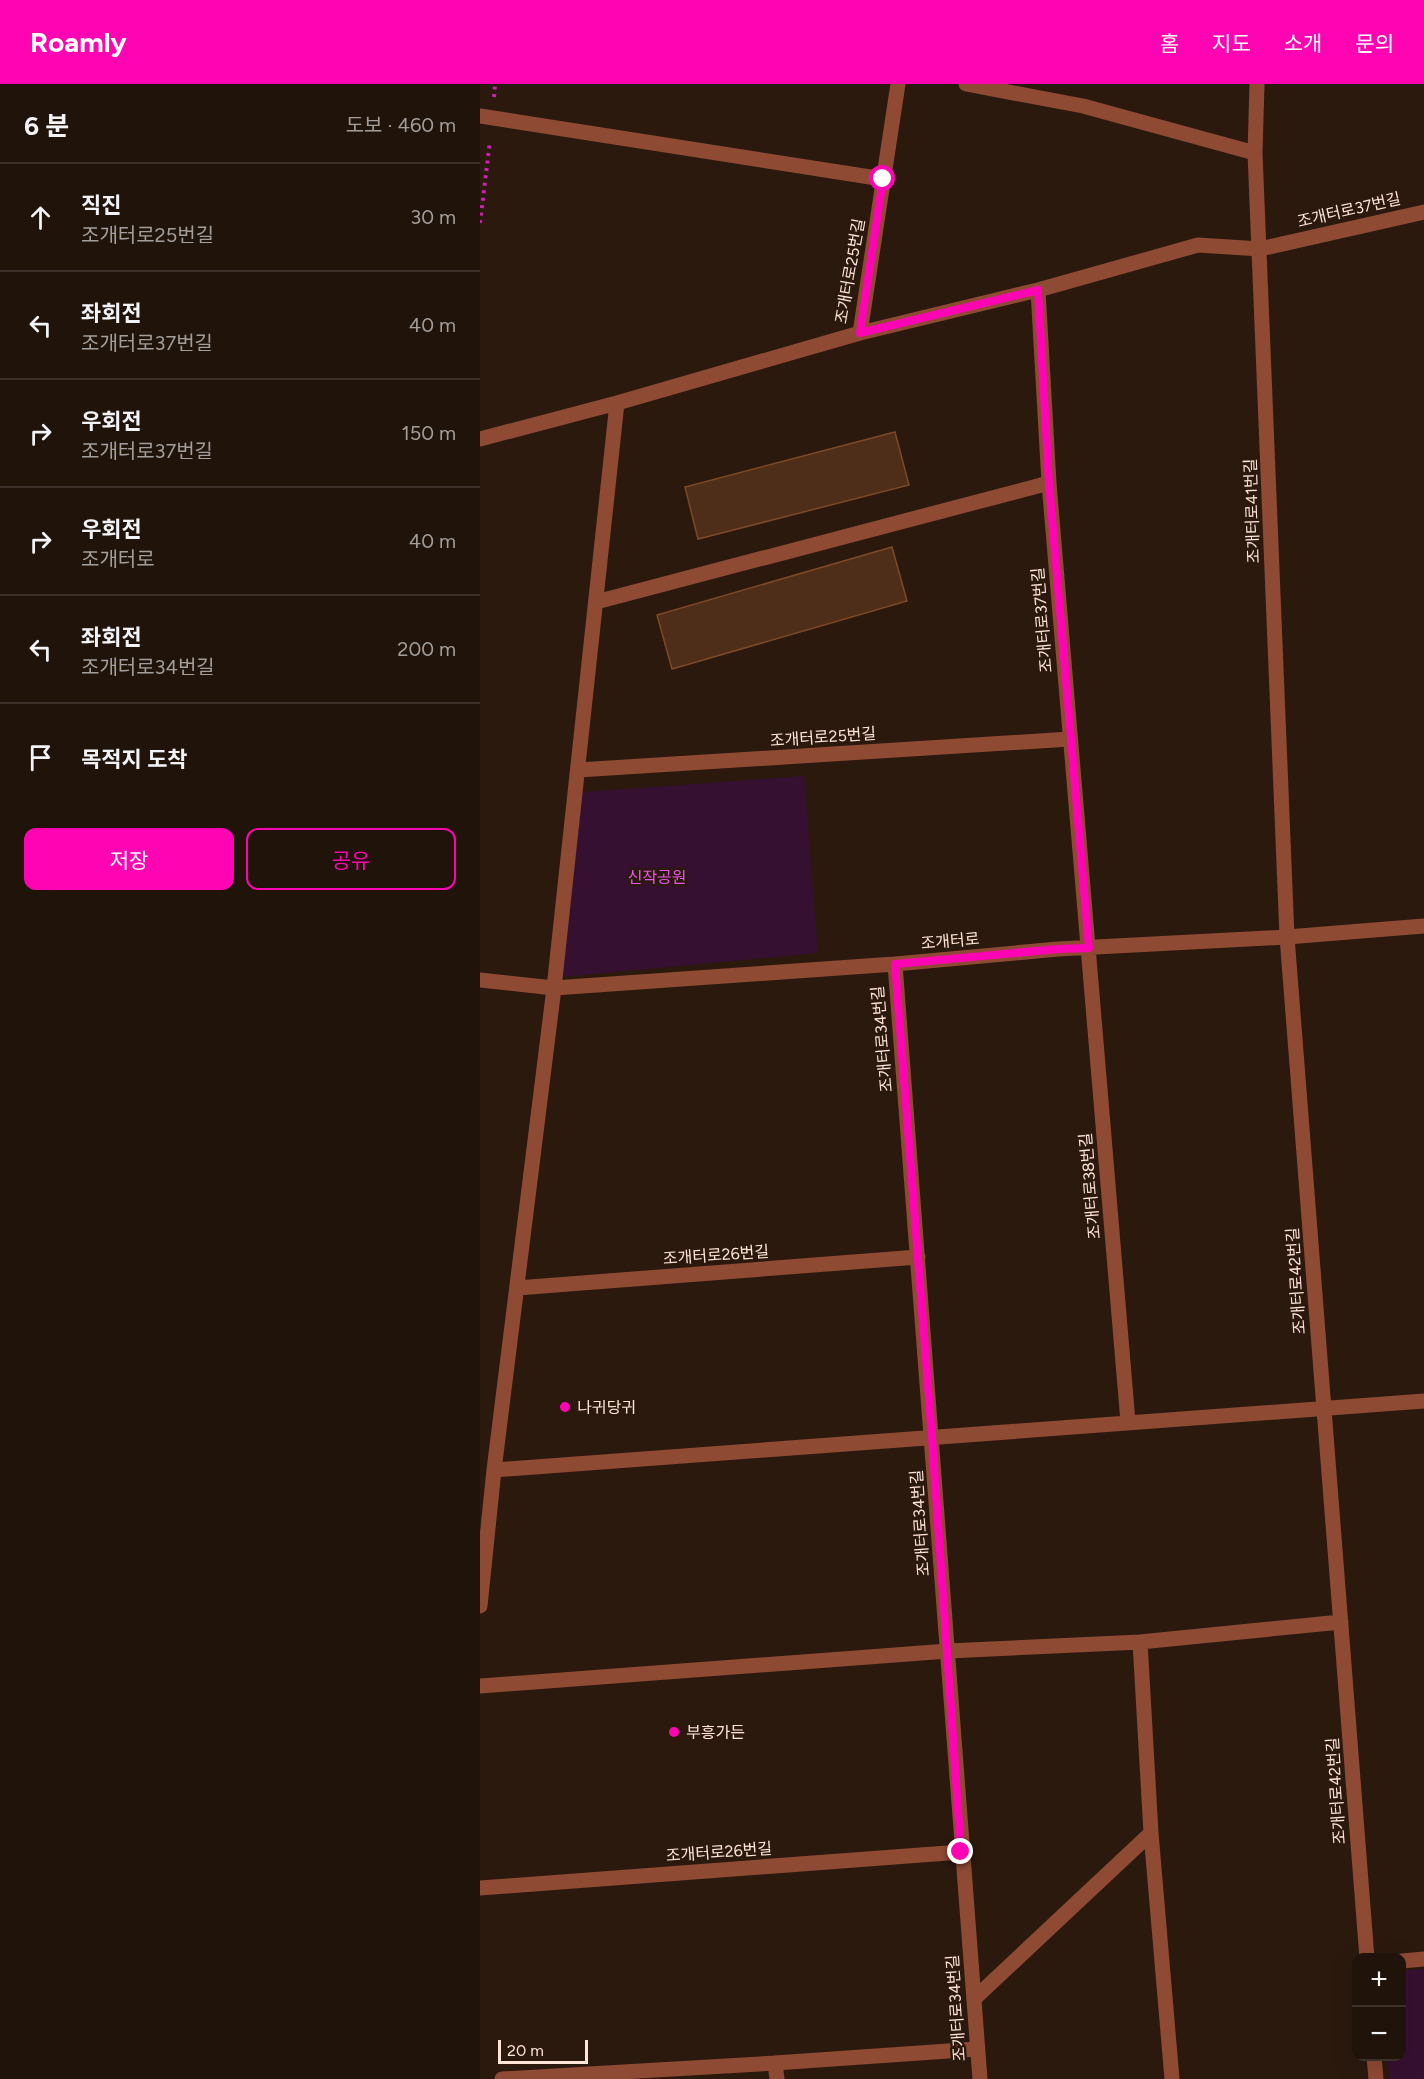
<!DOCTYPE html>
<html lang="ko">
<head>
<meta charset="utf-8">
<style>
  body { margin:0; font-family:Figtree,"Noto Sans KR",sans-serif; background:#2d2018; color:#f1f3f6 }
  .controls { position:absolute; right:18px; bottom:18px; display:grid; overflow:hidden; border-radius:12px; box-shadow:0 6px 24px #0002 }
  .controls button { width:54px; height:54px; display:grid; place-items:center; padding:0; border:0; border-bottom:2px solid #3d322b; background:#20130a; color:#f1f3f6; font:30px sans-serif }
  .scale { position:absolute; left:18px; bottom:15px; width:90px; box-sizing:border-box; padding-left:6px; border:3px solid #ffe4d8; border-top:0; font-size:16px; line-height:21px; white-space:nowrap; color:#ffe4d8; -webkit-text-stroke:4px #2b190e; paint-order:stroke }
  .stop { position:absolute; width:18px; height:18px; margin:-14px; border:4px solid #ff04b3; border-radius:50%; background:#fff }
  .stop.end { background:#ff04b3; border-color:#fff; box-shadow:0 2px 6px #0008 }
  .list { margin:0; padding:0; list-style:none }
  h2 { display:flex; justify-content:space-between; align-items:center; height:78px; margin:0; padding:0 24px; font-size:26px }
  h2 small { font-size:20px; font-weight:400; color:#a29e9c }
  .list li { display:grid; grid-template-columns:39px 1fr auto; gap:18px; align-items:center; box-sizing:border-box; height:108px; padding:0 24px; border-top:2px solid #3d322b }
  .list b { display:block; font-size:22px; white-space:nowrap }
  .list p { margin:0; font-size:20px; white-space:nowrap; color:#a29e9c }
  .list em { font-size:20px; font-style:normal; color:#a29e9c }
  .actions { display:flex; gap:12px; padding:18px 24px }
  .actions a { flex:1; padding:14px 0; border:2px solid #ff04b3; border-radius:12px; text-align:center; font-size:21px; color:#ff04b3 }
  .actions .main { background:#ff04b3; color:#fff }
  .icon { flex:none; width:33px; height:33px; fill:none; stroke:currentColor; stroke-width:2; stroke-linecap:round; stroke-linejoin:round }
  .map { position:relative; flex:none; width:944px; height:1995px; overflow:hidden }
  header { display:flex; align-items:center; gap:36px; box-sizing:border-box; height:84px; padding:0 30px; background:#ff04b3; color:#fff }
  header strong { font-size:28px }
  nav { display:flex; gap:33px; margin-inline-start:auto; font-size:21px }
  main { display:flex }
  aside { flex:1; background:#20130a }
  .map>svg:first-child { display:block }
  .green { fill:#361030 }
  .building { fill:#4e2e18; stroke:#7d4927; stroke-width:1.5 }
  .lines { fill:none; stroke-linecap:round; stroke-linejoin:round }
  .path { stroke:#c922b1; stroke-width:4; stroke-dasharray:3 4.5; stroke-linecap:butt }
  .minor { stroke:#8f4a34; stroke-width:15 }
  .route { stroke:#ff04b3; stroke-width:8 }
  .poi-dot { fill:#ff04b3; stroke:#2b190e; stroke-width:2 }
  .labels { text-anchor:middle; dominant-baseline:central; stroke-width:5; stroke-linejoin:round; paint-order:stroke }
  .street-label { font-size:16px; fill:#ffe4d8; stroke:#2b190e }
  .park-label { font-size:16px; fill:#e656ed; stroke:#2b190e }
  .poi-label { font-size:16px; fill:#ffe4d8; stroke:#2b190e; text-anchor:start }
</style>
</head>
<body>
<header>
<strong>Roamly</strong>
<nav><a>홈</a><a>지도</a><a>소개</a><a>문의</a></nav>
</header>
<main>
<aside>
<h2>6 분<small>도보 · 460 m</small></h2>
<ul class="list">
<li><svg class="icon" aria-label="ahead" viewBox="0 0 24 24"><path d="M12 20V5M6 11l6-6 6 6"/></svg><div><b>직진</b><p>조개터로25번길</p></div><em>30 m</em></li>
<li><svg class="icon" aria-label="left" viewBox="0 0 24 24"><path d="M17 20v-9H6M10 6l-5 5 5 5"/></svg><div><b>좌회전</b><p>조개터로37번길</p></div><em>40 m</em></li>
<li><svg class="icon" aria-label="right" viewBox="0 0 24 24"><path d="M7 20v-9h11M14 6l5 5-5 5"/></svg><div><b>우회전</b><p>조개터로37번길</p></div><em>150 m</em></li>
<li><svg class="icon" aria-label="right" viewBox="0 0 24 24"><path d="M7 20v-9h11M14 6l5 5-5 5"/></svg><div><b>우회전</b><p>조개터로</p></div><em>40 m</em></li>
<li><svg class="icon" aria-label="left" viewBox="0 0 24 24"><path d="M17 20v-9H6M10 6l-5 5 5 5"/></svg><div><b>좌회전</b><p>조개터로34번길</p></div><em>200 m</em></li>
<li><svg class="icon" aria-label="arrive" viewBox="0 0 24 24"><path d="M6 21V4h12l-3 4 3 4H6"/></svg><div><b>목적지 도착</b></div></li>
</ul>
<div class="actions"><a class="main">저장</a><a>공유</a></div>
</aside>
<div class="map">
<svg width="944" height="1995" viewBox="0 0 944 1995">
  <rect width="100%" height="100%" fill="#2b190e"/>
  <path class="green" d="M324 692 338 869 82 893 90 709Z
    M944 1885V1995H909L907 1973 922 1972V1887Z"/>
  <path class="building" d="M415 348 429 401 218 455 205 403Z
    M412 463 427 517 192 585 177 531Z"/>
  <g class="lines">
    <path class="path" d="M14 13 15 0
      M0 139 10 57"/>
    <path class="minor" d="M486 0 603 22 775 69
      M777 0 775 69 807 853 887 1874
      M0 32 403 95
      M558 206 569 399 648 1338
      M380 249 418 0
      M0 355 137 319 380 249 558 206 718 161 780 165 944 128
      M116 518 569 399
      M98 686 590 655
      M415 880 500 1995
      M0 896 74 904 415 880 578 865 807 853 944 842
      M37 1204 438 1173
      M14 1386 944 1317
      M0 1522 14 1386 74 904 137 319
      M660 1558 671 1749 692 1995
      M0 1602 468 1567 660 1558 861 1538
      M0 1804 481 1768
      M922 1877 944 1875
      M494 1915 671 1749
      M894 1972 896 1995
      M295 1979 297 1995
      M22 1995 295 1979 497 1965"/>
  </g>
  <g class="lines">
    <path class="route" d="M403 95 380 249 558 206 569 399 609 864 578 865 415 880 452 1353 481 1768"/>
  </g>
  <g class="poi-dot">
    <circle cx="85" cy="1323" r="6"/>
    <circle cx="194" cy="1648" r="6"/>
  </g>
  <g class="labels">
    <g class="street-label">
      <text transform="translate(869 126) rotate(-13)">조개터로37번길</text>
      <text transform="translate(370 187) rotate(-80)">조개터로25번길</text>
      <text transform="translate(772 427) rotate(-92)">조개터로41번길</text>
      <text transform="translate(562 536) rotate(-95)">조개터로37번길</text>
      <text transform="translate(343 653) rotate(-4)">조개터로25번길</text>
      <text transform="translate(470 857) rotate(-5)">조개터로</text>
      <text transform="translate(402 955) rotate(-95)">조개터로34번길</text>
      <text transform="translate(610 1102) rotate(-95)">조개터로38번길</text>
      <text transform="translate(236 1171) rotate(-4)">조개터로26번길</text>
      <text transform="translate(816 1197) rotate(-94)">조개터로42번길</text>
      <text transform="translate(440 1439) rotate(-94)">조개터로34번길</text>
      <text transform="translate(856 1707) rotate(-94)">조개터로42번길</text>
      <text transform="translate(239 1768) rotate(-4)">조개터로26번길</text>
      <text transform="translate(476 1924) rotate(-94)">조개터로34번길</text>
    </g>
    <g class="park-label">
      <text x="177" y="793">신작공원</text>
    </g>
    <g class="poi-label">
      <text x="97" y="1323">나귀당귀</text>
      <text x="206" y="1648">부흥가든</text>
    </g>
  </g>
</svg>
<div class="controls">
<button>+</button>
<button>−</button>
</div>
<div class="scale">20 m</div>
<div class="stop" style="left:403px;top:95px"></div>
<div class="stop end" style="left:481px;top:1768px"></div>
</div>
</main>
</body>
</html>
